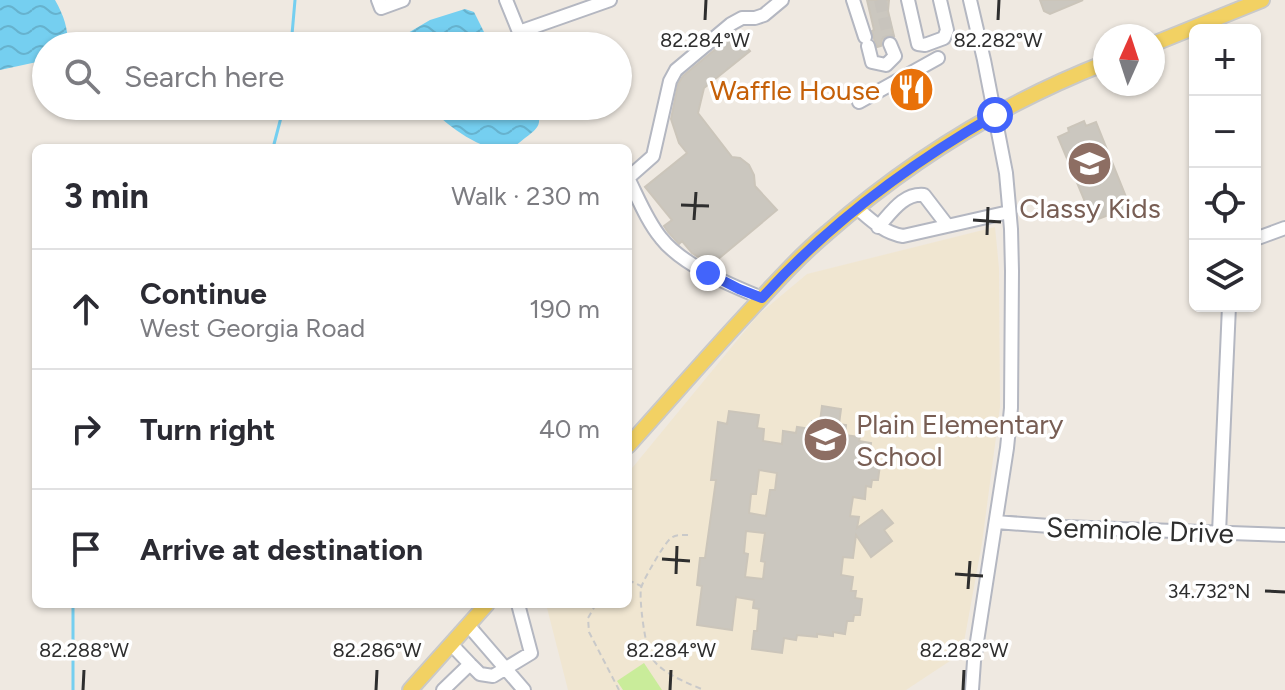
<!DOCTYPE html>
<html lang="en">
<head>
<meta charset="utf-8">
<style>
  body { margin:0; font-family:Figtree,sans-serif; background:#f7f7f7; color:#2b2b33 }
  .controls { position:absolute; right:24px; top:24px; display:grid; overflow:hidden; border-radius:12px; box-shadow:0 2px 6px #0004 }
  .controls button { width:72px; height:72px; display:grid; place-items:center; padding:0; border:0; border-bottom:2px solid #e1e1e2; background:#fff; color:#2b2b33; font:40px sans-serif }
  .compass { position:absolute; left:1093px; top:24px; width:72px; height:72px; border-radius:50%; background:#fff; box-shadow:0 2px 6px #0004; rotate:3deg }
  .stop { position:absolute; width:24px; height:24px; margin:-18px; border:6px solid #4264fb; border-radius:50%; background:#fff }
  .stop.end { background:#4264fb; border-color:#fff; box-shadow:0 2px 8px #0008 }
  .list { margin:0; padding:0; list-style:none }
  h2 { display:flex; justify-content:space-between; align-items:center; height:104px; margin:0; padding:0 32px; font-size:34px }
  h2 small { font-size:26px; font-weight:400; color:#7c7c81 }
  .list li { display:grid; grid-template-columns:52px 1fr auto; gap:24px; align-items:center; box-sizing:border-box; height:120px; padding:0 32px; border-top:2px solid #e1e1e2 }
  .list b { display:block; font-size:30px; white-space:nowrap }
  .list p { margin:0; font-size:26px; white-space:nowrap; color:#7c7c81 }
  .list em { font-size:26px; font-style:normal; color:#7c7c81 }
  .icon { flex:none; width:44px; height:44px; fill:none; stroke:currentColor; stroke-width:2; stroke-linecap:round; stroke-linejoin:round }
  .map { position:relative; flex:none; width:1285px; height:690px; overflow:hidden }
  .search { position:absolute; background:#fff; box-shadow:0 2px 6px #0004; left:32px; top:32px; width:600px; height:88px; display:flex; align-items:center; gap:20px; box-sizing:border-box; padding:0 28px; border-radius:44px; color:#7c7c81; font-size:30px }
  .panel { position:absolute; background:#fff; box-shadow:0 2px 6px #0004; left:32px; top:144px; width:600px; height:464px; border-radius:12px }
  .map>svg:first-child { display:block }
  .education { fill:#f0e6d1 }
  .pitch { fill:#c9ec9a }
  .water { fill:url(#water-waves) }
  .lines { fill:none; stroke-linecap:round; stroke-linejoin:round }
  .stream { stroke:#75cff0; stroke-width:3 }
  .building { fill:#cbc7bf; stroke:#cbc5ba; stroke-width:2; fill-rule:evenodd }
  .minor-tunnel { stroke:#c8c4bd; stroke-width:12; stroke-dasharray:12 6; stroke-linecap:butt }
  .minor-casing { stroke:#b4b7c1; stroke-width:16 }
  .major-casing { stroke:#c9c9c9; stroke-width:18 }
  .path { stroke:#c9c9c9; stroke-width:2; stroke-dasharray:6 4; stroke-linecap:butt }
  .minor { stroke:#fff; stroke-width:12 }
  .major { stroke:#f2d163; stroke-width:14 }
  .route { stroke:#4264fb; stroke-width:10 }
  .ticks { fill:none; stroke:#2e2e2e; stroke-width:3 }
  .labels { text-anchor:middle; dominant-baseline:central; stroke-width:7; stroke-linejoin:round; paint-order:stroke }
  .food-label { font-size:28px; fill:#c56008; stroke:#fff; text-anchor:end }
  .education-label { font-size:28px; fill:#785e54; stroke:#fff }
  .street-label { font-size:28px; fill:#2e2e2e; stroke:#fff }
  .ticks-label { font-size:20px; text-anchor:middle; fill:#2e2e2e; stroke:#fff; stroke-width:7; stroke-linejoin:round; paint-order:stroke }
</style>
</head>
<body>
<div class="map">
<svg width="1285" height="690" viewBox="0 0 1285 690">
  <defs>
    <pattern id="water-waves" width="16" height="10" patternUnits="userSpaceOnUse" patternTransform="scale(2)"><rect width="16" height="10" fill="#75cff0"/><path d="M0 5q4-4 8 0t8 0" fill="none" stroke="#66b2ce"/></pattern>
  </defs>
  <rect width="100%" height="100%" fill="#efe9e1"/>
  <path class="education" d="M995 227 999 268 1000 407 982 543 962 653 906 690H568L546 604H628V473L758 315 807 274Z"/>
  <path class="pitch" d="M644 663 662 690H623L617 681Z"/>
  <path class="water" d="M0 0H55C64 16 68 28 68 46H46V60L0 70Z
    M465 9 474 12 491 46H397L396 40 430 20Z
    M427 106H536C542 124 540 127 525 138 521 141 515 147 510 148 481 154 447 124 427 106Z"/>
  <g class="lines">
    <path class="stream" d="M291 46 295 0
      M273 148 284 106
      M73 604V690"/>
  </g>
  <path class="building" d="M867 0H889L888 11 894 36H886L882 39 881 46 877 47 874 39 872 31 874 30Z
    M1040 0H1083L1050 14 1044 11Z
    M735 33 750 51 704 88 698 113 732 157 740 158 749 165 754 175 755 186 777 210 711 265 692 253 682 241 679 244 668 232 664 226 672 220 645 187 687 153 679 143 671 119 678 84 683 76Z
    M924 76 930 87 898 104 892 94Z
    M1084 121 1086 126 1096 122 1130 207 1093 221 1058 137 1069 132 1068 128Z
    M822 406 841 409 839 424 846 425 845 435 860 437 859 441 871 443 869 457H876L875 465H880L878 480H872L871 487 866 486 865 499 853 497 850 516 859 517 857 528 882 510 893 523 884 530 892 541 871 557 856 535 853 558 843 557 841 575 853 577 851 591H856L855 598 862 599 860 615H854L853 621H847L845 634 833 632V636L817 634V637L797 635 796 640 784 638 782 653 752 649 754 631H757L759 609 753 608 754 600 736 597 732 630 697 625 702 586 697 585 700 558H705L716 480H711L718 422 727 424 729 411 759 415 757 428 764 429 763 441 782 444 783 431 796 433 797 427 811 429 812 421 820 422ZM759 470 777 473 775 490H770L766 516 749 513 751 494H756ZM746 531 765 533 761 561 765 562 763 579 745 577 748 554 744 553Z"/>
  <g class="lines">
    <path class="minor-tunnel" d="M880 0 890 44"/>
    <defs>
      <path id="minor" d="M378 0 381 8 403 0
        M506 0 519 32 610 0
        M853 0 865 37
        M908 0 918 44 925 45 944 38 947 30 940 0
        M970 0 984 60 1006 173 1011 229 1012 271 1011 408 1007 448 974 661 972 690
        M868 46 872 62 886 65 895 56 890 44
        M859 102 938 58
        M857 208C871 220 884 233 903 236L1009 212
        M878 227C891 213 903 193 924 195L947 225
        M1255 239 1285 228
        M762 298C730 285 682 265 661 238 647 221 638 198 628 178L653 156 670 81 676 70 731 24 742 18H755L764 15 782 0
        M996 522 1063 527 1285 535
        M1219 533 1229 306
        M468 625 524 690
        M470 664 480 674 493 676 531 653 518 604
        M443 690 470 664 451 644"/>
      <path id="major" d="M1153 44 1262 0
        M628 446C666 404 703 361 742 319 769 290 796 259 827 233 909 161 1003 103 1105 63
        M410 690 487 604"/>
    </defs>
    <use href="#minor" class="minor-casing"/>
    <use href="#major" class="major-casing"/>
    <path class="path" d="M688 535C682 535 675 534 670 539 664 544 643 580 641 588 639 600 645 646 651 657 661 673 687 683 704 690
      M628 580 641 586
      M596 604 588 618 589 632 619 690"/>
    <use href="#minor" class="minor"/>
    <use href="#major" class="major"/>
  </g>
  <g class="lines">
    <path class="route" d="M708 273 739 289 762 298C829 223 908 165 995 115"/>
  </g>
  <path class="ticks" d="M705 20 706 0M998 20 999 0M681 205 709 206M694 220 696 192M973 220 1001 222M987 235 988 207M662 559 690 561M676 574 677 546M955 574 983 576M968 589 970 561M1265 591 1285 592M83 690 84 670M376 690 377 670M670 690 671 670M963 690 964 670"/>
  <defs>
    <symbol id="restaurant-disc" viewBox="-11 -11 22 22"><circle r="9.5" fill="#e8710a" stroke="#fff"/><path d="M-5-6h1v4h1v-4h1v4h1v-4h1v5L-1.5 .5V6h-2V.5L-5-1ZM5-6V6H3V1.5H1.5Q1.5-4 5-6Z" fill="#fff"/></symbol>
    <symbol id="school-disc" viewBox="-11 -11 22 22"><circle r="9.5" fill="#8d6e63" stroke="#fff"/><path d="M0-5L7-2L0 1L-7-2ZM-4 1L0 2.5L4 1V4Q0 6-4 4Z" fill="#fff"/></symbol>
  </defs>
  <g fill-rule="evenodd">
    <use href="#restaurant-disc" x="886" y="64" width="51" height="51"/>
    <use href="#school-disc" x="1064" y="138" width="51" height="51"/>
    <use href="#school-disc" x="800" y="414" width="51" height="51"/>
  </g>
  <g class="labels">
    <g class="food-label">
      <text x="880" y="90">Waffle House</text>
    </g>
    <g class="education-label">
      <text x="1090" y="208">Classy Kids</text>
      <text x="856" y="424" text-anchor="start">Plain Elementary<tspan x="856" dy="32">School</tspan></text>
    </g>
    <g class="street-label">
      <text transform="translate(1140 530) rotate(2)">Seminole Drive</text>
    </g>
  </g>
  <g class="ticks-label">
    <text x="705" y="47">82.284°W</text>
    <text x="998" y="47">82.282°W</text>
    <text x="1209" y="598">34.732°N</text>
    <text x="84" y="657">82.288°W</text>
    <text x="377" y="657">82.286°W</text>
    <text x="671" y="657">82.284°W</text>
    <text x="964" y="657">82.282°W</text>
  </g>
</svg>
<div class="controls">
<button>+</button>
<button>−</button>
<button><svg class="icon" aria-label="locate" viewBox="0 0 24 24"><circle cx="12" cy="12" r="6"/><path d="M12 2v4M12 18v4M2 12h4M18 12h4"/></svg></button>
<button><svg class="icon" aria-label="layers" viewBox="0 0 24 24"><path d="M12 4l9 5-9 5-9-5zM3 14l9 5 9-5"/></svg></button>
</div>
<svg class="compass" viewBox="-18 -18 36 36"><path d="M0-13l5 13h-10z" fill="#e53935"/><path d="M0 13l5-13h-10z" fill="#7c7c81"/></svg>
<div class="stop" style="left:995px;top:115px"></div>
<div class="stop end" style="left:708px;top:273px"></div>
<div class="search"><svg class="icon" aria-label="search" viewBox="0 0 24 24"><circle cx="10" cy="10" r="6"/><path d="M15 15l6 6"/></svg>Search here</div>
<section class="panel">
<h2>3 min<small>Walk · 230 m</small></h2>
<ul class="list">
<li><svg class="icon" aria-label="ahead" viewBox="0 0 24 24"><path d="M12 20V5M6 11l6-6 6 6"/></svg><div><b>Continue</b><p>West Georgia Road</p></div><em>190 m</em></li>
<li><svg class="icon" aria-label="right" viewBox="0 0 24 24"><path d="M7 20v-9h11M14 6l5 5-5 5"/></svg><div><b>Turn right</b></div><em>40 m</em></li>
<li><svg class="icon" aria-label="arrive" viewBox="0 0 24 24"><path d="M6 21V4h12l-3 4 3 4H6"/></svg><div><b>Arrive at destination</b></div></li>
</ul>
</section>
</div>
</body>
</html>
